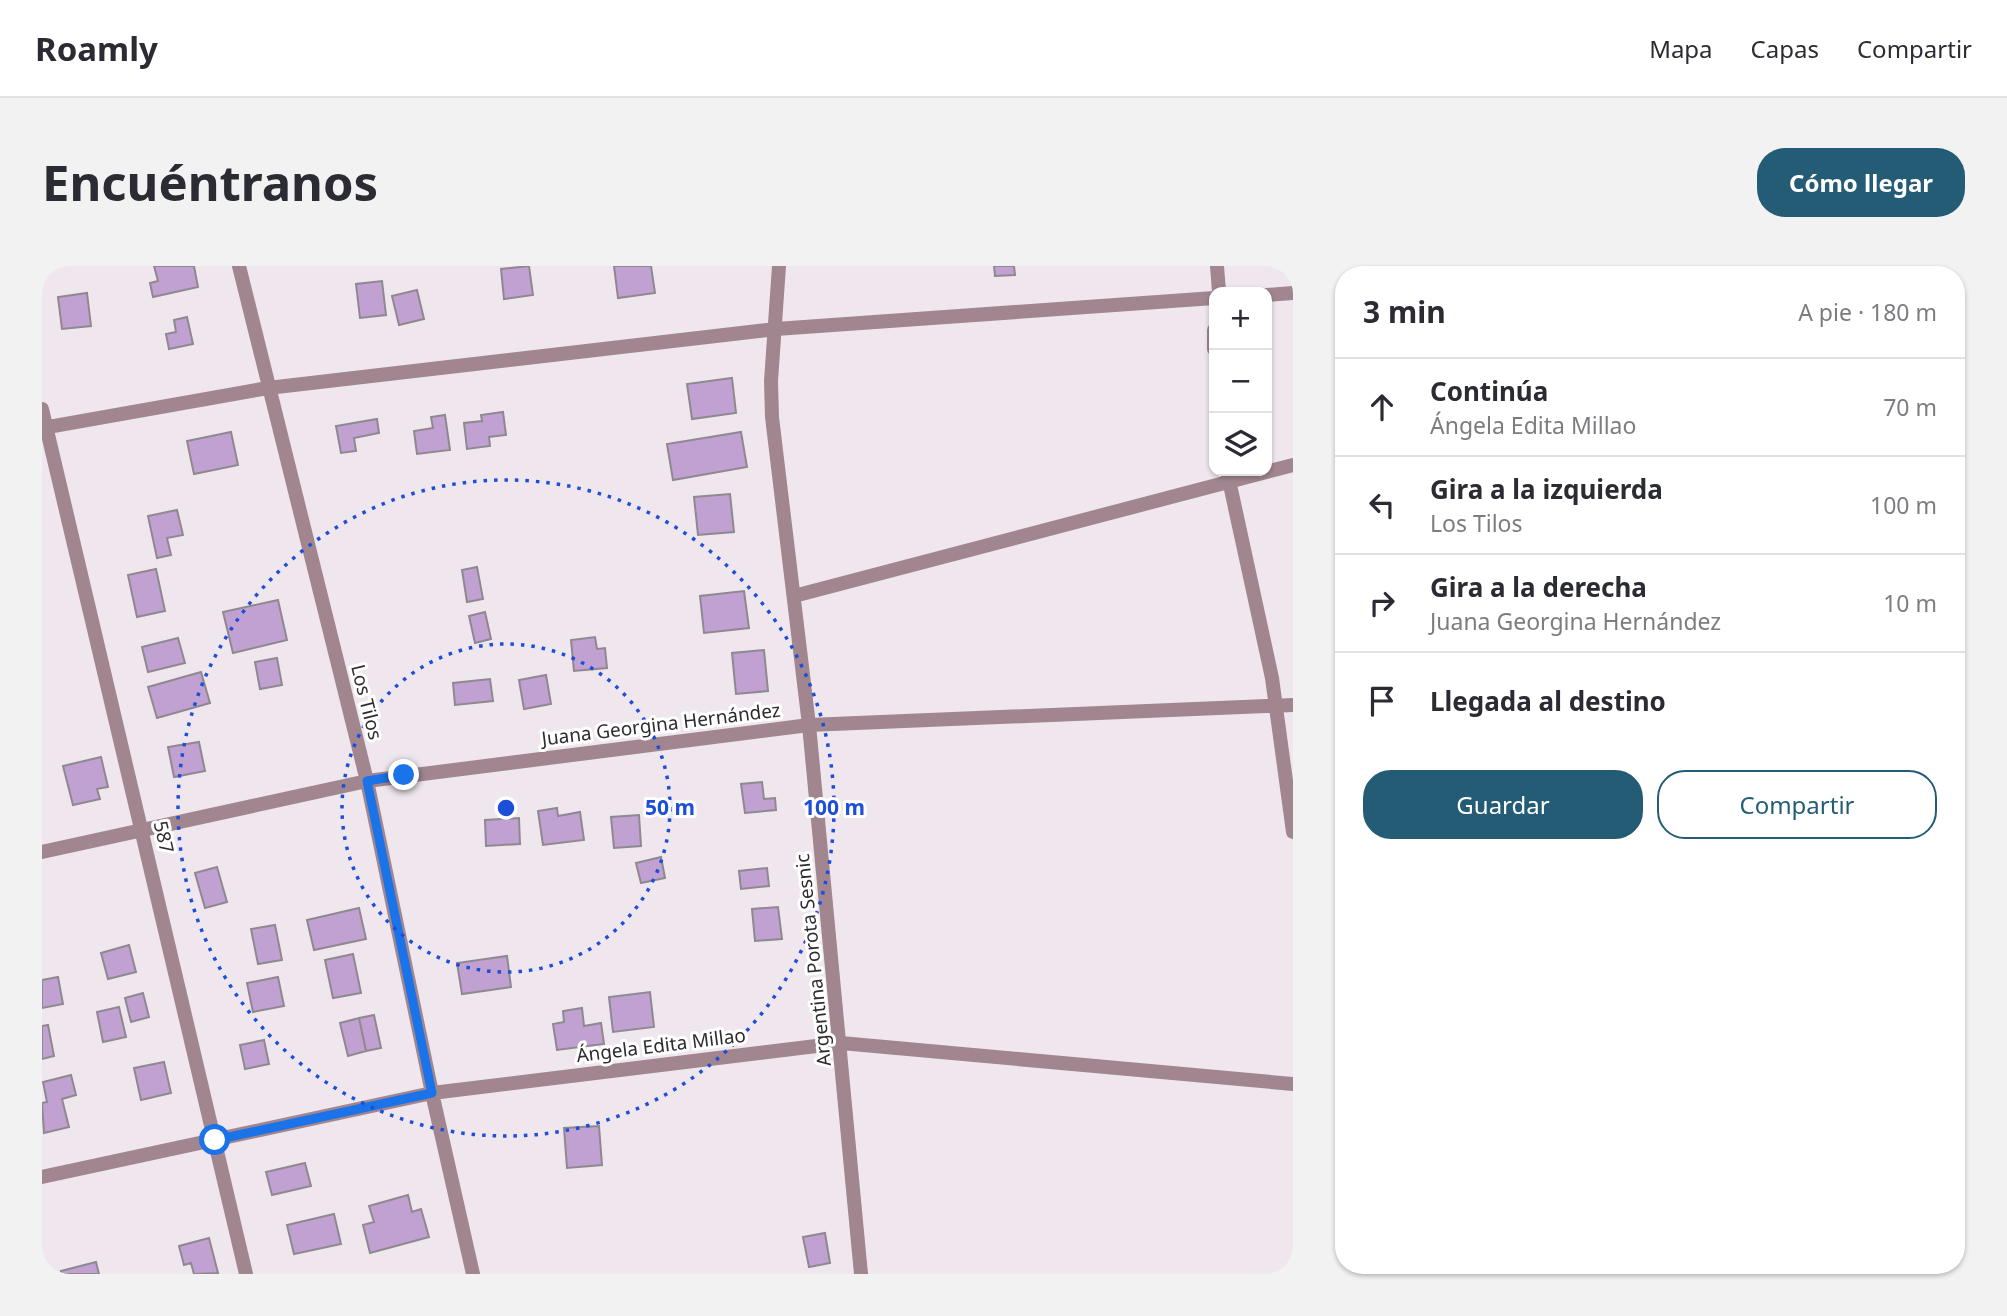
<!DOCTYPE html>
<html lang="es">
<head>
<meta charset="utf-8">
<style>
  body { margin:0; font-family:"Noto Sans",sans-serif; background:#f2f2f3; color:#2b2b33 }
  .controls { position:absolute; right:21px; top:21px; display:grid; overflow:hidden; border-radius:14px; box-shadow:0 2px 5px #0004 }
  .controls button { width:63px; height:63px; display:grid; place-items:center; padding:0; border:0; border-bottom:2px solid #e1e1e2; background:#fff; color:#2b2b33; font:35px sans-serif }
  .stop { position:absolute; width:21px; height:21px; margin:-16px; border:5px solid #1a73e8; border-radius:50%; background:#fff }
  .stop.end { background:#1a73e8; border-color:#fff; box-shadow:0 2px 7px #0008 }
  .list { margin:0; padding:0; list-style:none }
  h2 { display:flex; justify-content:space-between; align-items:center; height:91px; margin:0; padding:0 28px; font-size:30px }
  h2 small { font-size:23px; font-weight:400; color:#7c7c81 }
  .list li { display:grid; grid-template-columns:46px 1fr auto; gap:21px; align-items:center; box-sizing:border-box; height:98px; padding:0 28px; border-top:2px solid #e1e1e2 }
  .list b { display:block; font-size:26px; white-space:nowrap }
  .list p { margin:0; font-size:23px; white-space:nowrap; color:#7c7c81 }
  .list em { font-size:23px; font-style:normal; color:#7c7c81 }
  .actions { display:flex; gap:14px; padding:21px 28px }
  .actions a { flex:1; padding:16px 0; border:2px solid #245c76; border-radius:28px; text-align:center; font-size:24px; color:#245c76 }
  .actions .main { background:#245c76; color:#fff }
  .icon { flex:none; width:38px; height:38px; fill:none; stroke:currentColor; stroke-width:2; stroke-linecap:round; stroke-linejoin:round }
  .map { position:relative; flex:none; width:1251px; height:1008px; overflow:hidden; border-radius:28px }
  header { display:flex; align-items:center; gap:42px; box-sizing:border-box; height:98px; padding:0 35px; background:#fff; border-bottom:2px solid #e1e1e2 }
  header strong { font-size:33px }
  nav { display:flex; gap:38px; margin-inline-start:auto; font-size:24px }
  .intro { display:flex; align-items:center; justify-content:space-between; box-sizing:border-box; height:168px; padding:0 42px }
  h1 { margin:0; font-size:49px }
  .button { padding:18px 32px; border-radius:28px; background:#245c76; color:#fff; font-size:24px; font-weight:700 }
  main { display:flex; gap:42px; padding:0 42px }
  aside { flex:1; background:#fff; border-radius:28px; box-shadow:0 2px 5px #0004 }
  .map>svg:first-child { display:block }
  .building { fill:#c1a0d2; stroke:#8e8990; stroke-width:2 }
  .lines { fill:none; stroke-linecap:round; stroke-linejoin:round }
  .street { stroke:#a1868f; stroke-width:14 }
  .route { stroke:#1a73e8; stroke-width:9 }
  .ring { fill:none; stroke:#1d4ed8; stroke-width:3.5; stroke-dasharray:3.5 7 }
  .labels { text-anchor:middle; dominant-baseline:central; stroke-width:6; stroke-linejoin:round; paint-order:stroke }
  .street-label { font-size:19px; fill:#2f2c2e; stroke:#fff }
  .centre { fill:#1d4ed8; stroke:#fff; stroke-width:3.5 }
  .ring-label { font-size:21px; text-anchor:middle; font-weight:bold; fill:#1d4ed8; stroke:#fff; stroke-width:6; stroke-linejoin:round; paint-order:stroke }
</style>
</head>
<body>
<header>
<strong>Roamly</strong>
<nav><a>Mapa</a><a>Capas</a><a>Compartir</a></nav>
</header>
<div class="intro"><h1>Encuéntranos</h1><a class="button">Cómo llegar</a></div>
<main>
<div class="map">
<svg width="1251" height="1008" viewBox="0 0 1251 1008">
  <rect width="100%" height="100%" fill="#efe7ed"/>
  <path class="building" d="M112 0H152L156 21 111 31 108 17 116 15Z
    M487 0 491 29 462 33 459 3Z
    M572 0H609L613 27 576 32Z
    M952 0H972L973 9 953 10Z
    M340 15 344 49 318 52 314 18Z
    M375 24 382 53 357 59 350 30Z
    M45 27 49 60 20 63 16 31Z
    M145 51 151 78 127 83 124 68 134 66 132 54Z
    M690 112 694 147 650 153 645 118Z
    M461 146 464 169 447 171 448 180 425 183 422 157 440 155 439 149Z
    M403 149 408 184 375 188 372 165 391 162 389 151Z
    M335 153 337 167 312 172 314 185 299 187 294 160Z
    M189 166 196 199 152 208 145 175Z
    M699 166 705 201 631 214 625 178Z
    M688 228 692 266 656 269 652 231Z
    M135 244 141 269 125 272 129 289 115 292 106 250Z
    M435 301 441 333 425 336 420 304Z
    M114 303 123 345 95 351 86 309Z
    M702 325 707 362 662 367 658 330Z
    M236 334 245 374 191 387 181 346Z
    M443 346 449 373 433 377 427 350Z
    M553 371 555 383 563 382 565 402 532 405 529 374Z
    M136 372 143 397 106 406 100 381Z
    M722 384 726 425 694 428 690 387Z
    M235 392 240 419 218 423 213 396Z
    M159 406 168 437 115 452 106 421Z
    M504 409 509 438 482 443 477 414Z
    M448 413 451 435 413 439 411 417Z
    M157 476 163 505 132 511 126 481Z
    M59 491 66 521 55 523 58 533 31 539 21 500Z
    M720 516 722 533 733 532 734 544 703 547 699 518Z
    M515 542 516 550 538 546 542 574 501 579 496 545Z
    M597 549 599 580 572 582 569 551Z
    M477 552 478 578 444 580 443 554Z
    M619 591 623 612 599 617 594 597Z
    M175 601 185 636 163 642 153 607Z
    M725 602 727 620 699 623 697 605Z
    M736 641 740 673 713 675 710 643Z
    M317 642 324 673 272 684 265 654Z
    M233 659 240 694 216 698 209 663Z
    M87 679 94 706 66 713 59 687Z
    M311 688 319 727 291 732 283 694Z
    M465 690 469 721 420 728 415 697Z
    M16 711 21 738 0 742V714Z
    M236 711 242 740 211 746 205 717Z
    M608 726 612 761 571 766 567 731Z
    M101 727 107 751 89 756 83 732Z
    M77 741 84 771 61 776 55 746Z
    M540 742 542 760 559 757 562 778 515 784 511 758 522 756 521 745Z
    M332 749 339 782 324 785 317 752Z
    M317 752 324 785 306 790 298 757Z
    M6 759 12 790 0 793V760Z
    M222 774 227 798 203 803 198 779Z
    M122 796 129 827 99 834 92 802Z
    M29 809 34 829 20 833 27 861 2 867 0 837 5 836 1 816Z
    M557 860 560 899 525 902 522 862Z
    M263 897 269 920 230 929 224 906Z
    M366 929 370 946 379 943 387 971 328 987 321 959 332 956 327 940Z
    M292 948 299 978 252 988 245 959Z
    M783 967 788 997 767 1001 761 971Z
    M167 972 176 1007 152 1008 149 997 142 999 137 980Z
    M54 996 57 1008H20L19 1005Z"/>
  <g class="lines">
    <path class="street" d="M197 0 325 515 390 827 431 1008
      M737 0 729 115 730 151 767 459 819 1008
      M1175 0 1177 26
      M1225 29 1251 27
      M1172 64V83
      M0 143 204 1008
      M0 162 226 122 734 63 1172 32
      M1185 205 1230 412 1251 566
      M752 330 1251 199
      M0 586 325 515 767 459 1251 439
      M0 911 390 827 799 777 1251 818"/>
  </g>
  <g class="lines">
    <path class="route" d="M173 874 390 827 325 515 362 509"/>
  </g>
  <g class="ring">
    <circle cx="464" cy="542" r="164"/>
    <circle cx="464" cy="542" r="328"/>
  </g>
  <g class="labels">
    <g class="street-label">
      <text transform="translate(325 436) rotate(76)">Los Tilos</text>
      <text transform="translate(619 458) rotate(-7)">Juana Georgina Hernández</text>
      <text transform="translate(122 571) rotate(77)">587</text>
      <text transform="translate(771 694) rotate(-96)">Argentina Porota Sesnic</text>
      <text transform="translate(619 779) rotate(-7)">Ángela Edita Millao</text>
    </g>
  </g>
  <circle cx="464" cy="542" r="10" class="centre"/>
  <g class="ring-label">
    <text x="628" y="549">50 m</text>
    <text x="792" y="549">100 m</text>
  </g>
</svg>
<div class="controls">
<button>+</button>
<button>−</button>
<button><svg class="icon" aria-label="layers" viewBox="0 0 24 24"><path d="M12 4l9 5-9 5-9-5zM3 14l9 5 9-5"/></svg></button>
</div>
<div class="stop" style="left:173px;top:874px"></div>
<div class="stop end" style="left:362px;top:509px"></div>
</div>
<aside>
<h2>3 min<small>A pie · 180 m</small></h2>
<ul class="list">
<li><svg class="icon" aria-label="ahead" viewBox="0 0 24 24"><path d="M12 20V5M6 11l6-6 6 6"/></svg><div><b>Continúa</b><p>Ángela Edita Millao</p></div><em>70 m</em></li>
<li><svg class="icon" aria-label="left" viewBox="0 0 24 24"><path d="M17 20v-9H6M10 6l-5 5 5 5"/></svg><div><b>Gira a la izquierda</b><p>Los Tilos</p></div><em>100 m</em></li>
<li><svg class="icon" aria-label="right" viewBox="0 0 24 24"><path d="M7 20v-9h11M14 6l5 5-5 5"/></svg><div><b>Gira a la derecha</b><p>Juana Georgina Hernández</p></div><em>10 m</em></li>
<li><svg class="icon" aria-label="arrive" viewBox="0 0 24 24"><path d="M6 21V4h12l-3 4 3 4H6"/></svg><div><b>Llegada al destino</b></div></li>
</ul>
<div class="actions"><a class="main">Guardar</a><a>Compartir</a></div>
</aside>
</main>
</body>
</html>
